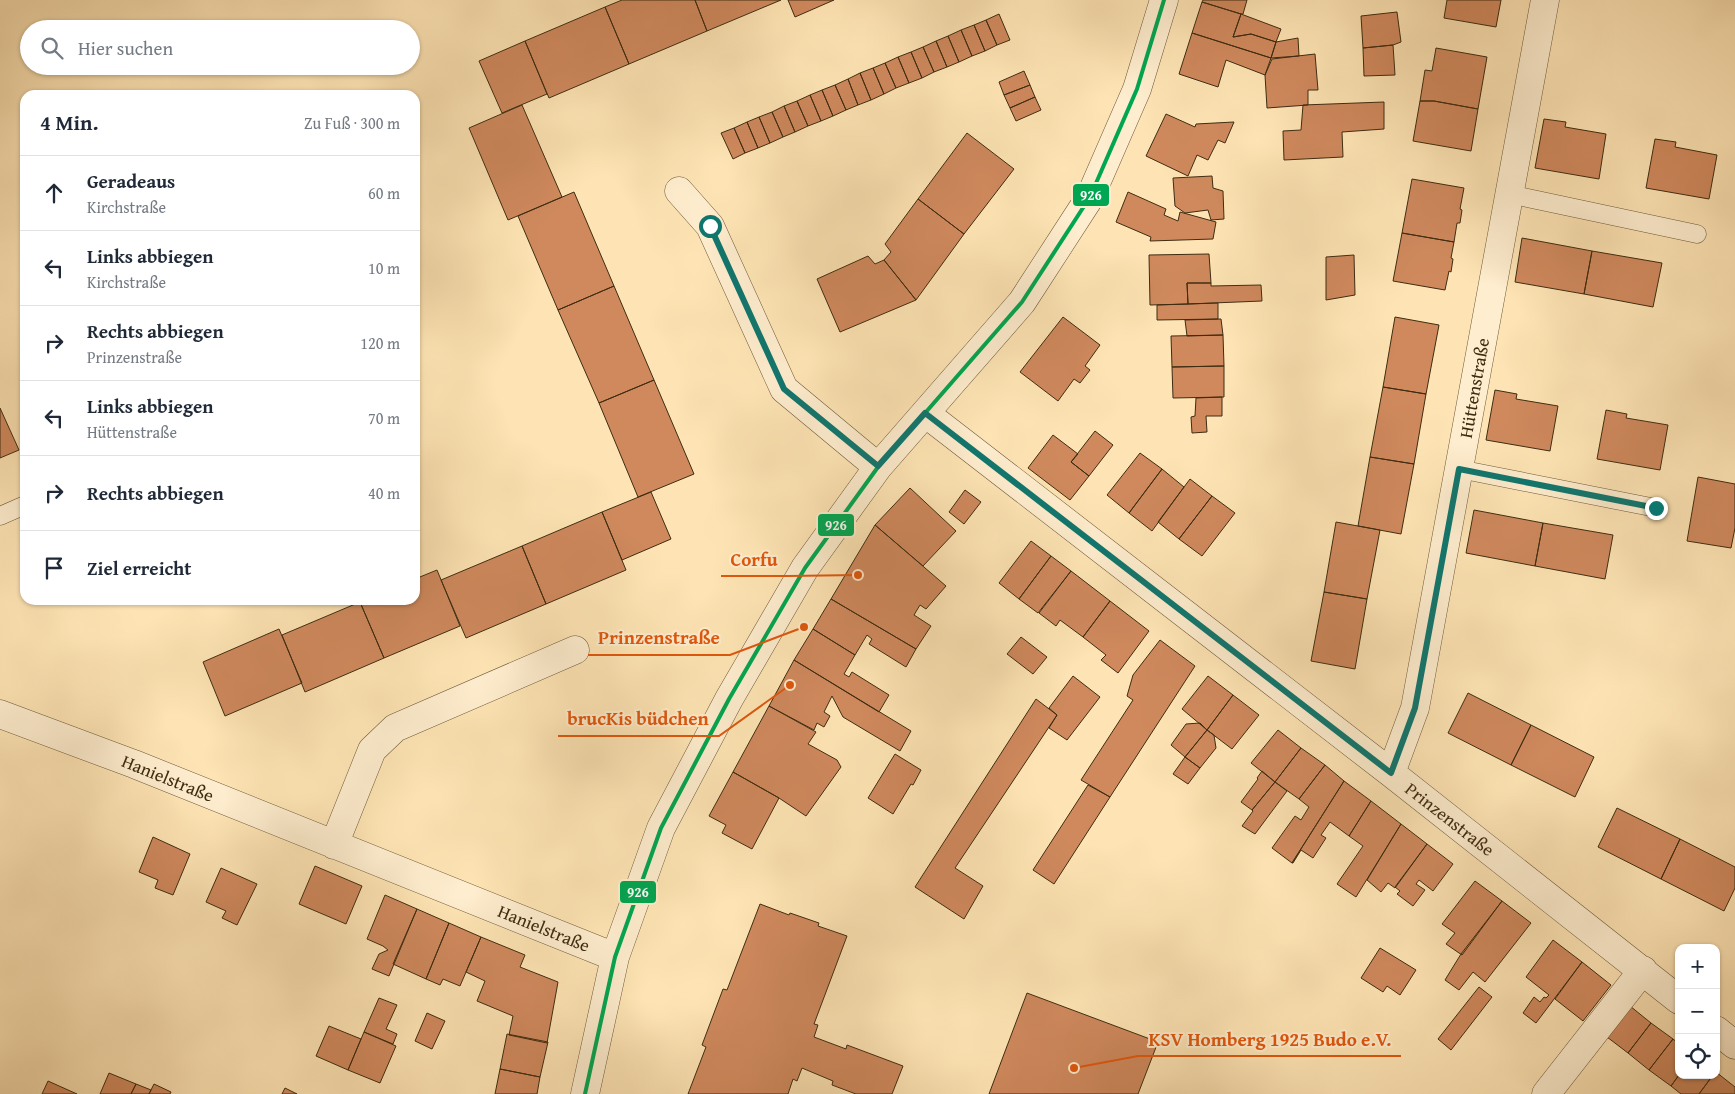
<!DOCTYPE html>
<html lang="de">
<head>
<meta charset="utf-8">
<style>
  body { margin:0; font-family:"Gentium Book Plus",serif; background:#f2f2f3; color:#1f2937 }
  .controls { position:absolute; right:15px; bottom:15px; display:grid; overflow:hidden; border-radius:10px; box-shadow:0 1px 4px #0004 }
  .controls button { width:45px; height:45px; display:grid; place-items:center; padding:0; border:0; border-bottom:1px solid #e0e1e3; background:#fff; color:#1f2937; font:25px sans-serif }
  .stop { position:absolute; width:15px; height:15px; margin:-11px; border:4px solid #0f766e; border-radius:50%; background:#fff }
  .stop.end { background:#0f766e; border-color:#fff; box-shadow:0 1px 5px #0008 }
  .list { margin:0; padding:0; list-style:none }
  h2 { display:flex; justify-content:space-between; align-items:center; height:65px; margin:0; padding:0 20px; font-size:21px }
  h2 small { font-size:16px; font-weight:400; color:#747a83 }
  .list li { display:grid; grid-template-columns:32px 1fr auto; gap:15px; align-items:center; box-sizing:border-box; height:75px; padding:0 20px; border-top:1px solid #e0e1e3 }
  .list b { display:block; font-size:19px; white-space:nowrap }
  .list p { margin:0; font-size:16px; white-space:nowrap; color:#747a83 }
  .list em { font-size:16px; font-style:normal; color:#747a83 }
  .icon { flex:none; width:28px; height:28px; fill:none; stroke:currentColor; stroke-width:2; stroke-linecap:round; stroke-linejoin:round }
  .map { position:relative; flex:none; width:1735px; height:1094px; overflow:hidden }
  .search { position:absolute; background:#fff; box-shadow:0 1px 4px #0004; left:20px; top:20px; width:400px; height:55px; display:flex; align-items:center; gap:12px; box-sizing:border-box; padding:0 18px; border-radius:28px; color:#747a83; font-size:19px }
  .panel { position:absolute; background:#fff; box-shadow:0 1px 4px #0004; left:20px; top:90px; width:400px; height:515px; border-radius:15px }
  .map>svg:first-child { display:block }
  .building { fill:#cf895d; stroke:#3e2c11 }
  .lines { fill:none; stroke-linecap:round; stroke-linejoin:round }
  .service-casing { stroke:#6e5a3a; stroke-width:19 }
  .minor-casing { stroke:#6e5a3a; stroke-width:29 }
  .service { stroke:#feedce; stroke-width:18 }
  .minor { stroke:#feedce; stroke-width:28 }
  .bus-1-casing { stroke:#feedce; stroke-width:8 }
  .bus-1 { stroke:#00a651; stroke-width:4 }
  .route { stroke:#0f766e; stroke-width:6 }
  .labels { text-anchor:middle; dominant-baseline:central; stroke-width:4; stroke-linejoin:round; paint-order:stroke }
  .street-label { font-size:18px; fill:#3e2c11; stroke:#feedce }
  .leader { fill:none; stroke:#e0570c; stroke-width:2 }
  .callout-dot { fill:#e0570c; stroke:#feedce; stroke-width:2 }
  .callout-label { font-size:19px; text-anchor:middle; font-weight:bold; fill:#e0570c; stroke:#feedce; stroke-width:4; stroke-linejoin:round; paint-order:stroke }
  .line-badge { stroke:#feedce; stroke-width:2 }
  .badge-label { font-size:14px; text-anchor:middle; font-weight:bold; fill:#fff }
</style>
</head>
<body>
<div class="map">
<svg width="1735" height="1094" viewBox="0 0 1735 1094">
  <rect width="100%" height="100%" fill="#fee4b4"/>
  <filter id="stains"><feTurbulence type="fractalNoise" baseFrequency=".004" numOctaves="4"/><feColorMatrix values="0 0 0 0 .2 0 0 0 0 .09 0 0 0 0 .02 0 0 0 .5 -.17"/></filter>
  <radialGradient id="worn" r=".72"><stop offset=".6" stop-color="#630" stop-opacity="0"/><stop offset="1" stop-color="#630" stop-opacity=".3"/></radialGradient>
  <path class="building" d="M622 0H695L707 31 629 64 605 7Z
    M695 0H781L707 31Z
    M788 0H834L795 17Z
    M1203 0H1247L1243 14H1241L1202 2Z
    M1447 0H1501L1496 27 1444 18Z
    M1202 2 1241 14 1233 37 1251 34 1276 42 1271 58 1192 33Z
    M605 7 629 64 549 98 525 41Z
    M1397 12 1401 42 1393 45 1363 48 1361 16Z
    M999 14 1010 40 997 45 986 20Z
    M1241 14 1281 29 1276 42 1251 34 1233 37Z
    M986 20 997 45 985 51 974 25Z
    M974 25 985 51 972 56 961 30Z
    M961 30 972 56 959 62 948 36Z
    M1192 33 1271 58 1265 75 1226 60 1218 87 1179 74Z
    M948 36 959 62 947 67 936 41Z
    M1298 38 1299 56 1271 58 1276 42Z
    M525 41 547 94 502 113 479 61Z
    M936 41 947 67 934 72 923 47Z
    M1393 45 1395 75 1364 76 1363 48Z
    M923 47 934 72 922 78 911 52Z
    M1436 48 1487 57 1478 109 1434 101H1420L1425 70 1432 71Z
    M911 52 922 78 909 83 898 57Z
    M1315 54 1318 90H1308V105L1267 108 1265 75 1272 59Z
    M898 57 909 83 896 88 885 63Z
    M885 63 896 88 884 94 873 68Z
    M873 68 884 94 871 100 860 73Z
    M1024 71 1030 85 1004 95 999 82Z
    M860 73 871 100 858 105 848 79Z
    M848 79 858 105 846 110 835 85Z
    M835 85 846 110 833 116 822 90Z
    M1030 85 1035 97 1010 108 1004 95Z
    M822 90 833 116 821 121 810 95Z
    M810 95 821 121 808 126 797 101Z
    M1035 97 1041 110 1016 121 1010 108Z
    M797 101 808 126 795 132 784 106Z
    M1420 101H1434L1478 109 1471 151 1413 141Z
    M1384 102V129L1342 132 1343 157 1284 160 1283 131 1301 130 1303 105Z
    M522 105 562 197 508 220 469 128Z
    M784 106 795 132 783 137 772 112Z
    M772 112 783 137 770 143 759 117Z
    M1166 114 1195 127 1196 124 1234 122 1225 143 1218 140 1208 160 1197 155 1188 176 1146 156Z
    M759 117 770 143 758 148 747 122Z
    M1544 119 1566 122 1565 127 1606 134 1599 179 1535 168Z
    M747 122 758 148 745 153 734 128Z
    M734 128 745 153 733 159 721 133Z
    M967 133 1014 169 964 234 918 199Z
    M1655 139 1676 142 1675 147 1717 155 1709 199 1646 188Z
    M1212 176 1213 188 1223 191 1224 219 1211 220 1208 210 1185 213 1175 206 1173 178Z
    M1412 179 1464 188 1460 209 1462 210 1460 223H1457L1454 242 1402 233Z
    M574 192 614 286 558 310 518 216Z
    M1128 192 1166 209 1164 215 1178 221 1180 212 1216 222 1213 239 1150 241 1151 237 1116 222Z
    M918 199 964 234 916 300 884 260 891 252 885 244Z
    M1402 233 1454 242 1451 258 1453 259 1451 272 1449 271 1445 290 1393 281Z
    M1522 238 1592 251 1584 294 1515 282Z
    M1592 251 1662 263 1653 307 1584 294Z
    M1209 254 1211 283H1187L1188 304 1150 305 1149 255Z
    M1354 255 1355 295 1326 300V257Z
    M868 256 875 264 884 260 916 300 840 332 817 279Z
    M1187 283H1211V286L1261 285 1262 301 1188 304Z
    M614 286 654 380 599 403 558 310Z
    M1218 303V319L1157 320V305Z
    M1063 317 1100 345 1085 366 1090 370 1080 383 1074 379 1058 401 1020 372Z
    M1395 317 1439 325 1426 394 1383 387Z
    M1221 319 1223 335 1187 336 1185 320Z
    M1223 335 1224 366 1172 367 1171 336Z
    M1224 366V397L1173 398 1172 367Z
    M654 380 694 474 638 497 599 403Z
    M1383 387 1426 394 1414 464 1370 457Z
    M1495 390 1517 394 1516 399 1558 406 1550 451 1486 440Z
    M1222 397V416H1206L1207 432 1192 433 1191 417 1195 416 1196 398Z
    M0 408 19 450 0 458Z
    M1606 410 1627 414 1626 418 1668 425 1660 470 1597 459Z
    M1095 431 1113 445 1089 476 1071 462Z
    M1053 435 1078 454 1071 462 1089 476 1070 500 1028 468Z
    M1140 453 1162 469 1129 513 1107 495Z
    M1370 457 1414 464 1401 534 1358 526Z
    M1162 469 1184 487 1152 531 1129 513Z
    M1698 477 1735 484V528L1731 548 1687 541Z
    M1190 479 1212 496 1179 539 1158 522Z
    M910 488 956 531 923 566 875 525Z
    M965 490 981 502 964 524 949 512Z
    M651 492 671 539 622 560 602 512Z
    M1212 496 1235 513 1202 556 1179 539Z
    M1474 510 1543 523 1535 566 1466 553Z
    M602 512 626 570 546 604 522 546Z
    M1336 522 1380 530 1367 599 1324 592Z
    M1543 523 1613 535 1605 579 1535 566Z
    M875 525 946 586 926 609 920 605 914 615 931 626 916 649 831 599Z
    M1031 541 1051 556 1019 599 999 583Z
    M522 546 546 604 466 638 441 580Z
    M1051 556 1071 571 1038 613 1019 599Z
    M437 570 460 626 384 658 360 602 365 600H415V579Z
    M1071 571 1110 601 1083 637 1060 620 1056 626 1039 613Z
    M1324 592 1367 599 1355 669 1311 661Z
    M831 599 916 649 906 667 869 644 872 639 867 635 855 655 813 629Z
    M1110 601 1149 631 1118 673 1101 660 1106 655 1083 637Z
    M360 602 384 658 305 692 282 635Z
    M279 629 302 683 225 716 203 662Z
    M813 629 855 655 844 674 849 677 852 672 889 695 879 712 794 660Z
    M1021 637 1047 657 1033 674 1007 654Z
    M1160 640 1195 666 1110 797 1081 780 1133 700 1127 696 1133 675Z
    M794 660 911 731 900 751 843 717 832 696 824 712 830 716 824 727 817 723 814 730 769 706Z
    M1073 676 1100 697 1067 740 1049 728 1057 715 1049 708Z
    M1208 676 1233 695 1207 730 1182 709Z
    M1468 693 1531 725 1511 765 1448 733Z
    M1233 695 1259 715 1232 749 1207 730Z
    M1036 699 1057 715 955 868 983 886 964 919 915 887Z
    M769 706 816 732 808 744 837 760 841 767 806 816 779 798 733 772Z
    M1200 723 1207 730 1185 757 1171 745 1186 724Z
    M1531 725 1594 757 1575 797 1511 765Z
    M1207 730 1214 735 1216 748 1200 768 1185 757Z
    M1278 730 1301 748 1275 782 1251 763Z
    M1301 748 1325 765 1299 799 1275 782Z
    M895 754 921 770 913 785 911 784 893 814 868 798Z
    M1185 757 1200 768 1188 784 1173 774Z
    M1325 765 1344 781 1292 863 1272 848 1295 816 1301 820 1309 807 1299 799Z
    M1262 771 1275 782 1252 810 1241 802 1258 779 1257 778Z
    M733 772 779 798 752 849 722 833 726 825 709 816Z
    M1344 781 1371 801 1349 836 1330 822 1321 835 1326 838 1313 858 1301 850 1293 863H1292Z
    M1275 782 1287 791 1255 834 1242 826 1253 811 1252 810Z
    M1088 785 1110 797 1054 884 1033 870Z
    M1371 801 1401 824 1356 897 1337 884 1363 846 1349 836Z
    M1617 808 1680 839 1661 879 1598 847Z
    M1401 824 1427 844 1395 888 1388 883 1381 892 1367 880Z
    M153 837 190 854 173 895 155 888 158 880 139 872Z
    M1680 839 1735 867V888L1724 911 1661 879Z
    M1427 844 1453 864 1433 891 1419 880 1416 884 1425 890 1413 906 1397 894 1400 891 1395 887Z
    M315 866 362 886 346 924 299 904Z
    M221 868 257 884 237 925 222 918 226 911 206 902Z
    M1475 881 1502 901 1462 955 1446 944 1455 933 1442 924Z
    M385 895 417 909 389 976 372 969 379 954 388 950 383 946 367 939Z
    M1502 901 1531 923 1485 982 1473 972 1459 990 1445 980 1461 954Z
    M760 904 789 915 790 913 819 923 818 926 847 936 814 1024 818 1025 814 1037 846 1049 847 1045 903 1066 892 1094H856L832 1085 833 1081 802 1068 797 1081 793 1079 788 1094H688L706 1047 702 1045 723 989 727 990Z
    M417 909 449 923 426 979 393 964Z
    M449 923 481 937 460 986 443 979 440 985 426 979Z
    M481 937 525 955 520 967 558 982 547 1043 509 1035 513 1016 477 1001 485 981 466 972Z
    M1553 940 1582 962 1536 1023 1523 1013 1534 997 1540 1002 1544 997 1546 998 1549 995 1526 977Z
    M1380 948 1416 970 1400 995 1387 986 1383 992 1361 978Z
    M1582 962 1611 985 1583 1021 1555 999Z
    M1479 987 1492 997 1451 1050 1438 1039Z
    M1027 993 1158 1042 1138 1094H989Z
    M379 998 397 1005 386 1029 397 1034 393 1044 364 1032Z
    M1630 1006 1651 1023 1628 1053 1607 1037Z
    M427 1013 445 1021 432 1049 415 1041Z
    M1651 1023 1673 1039 1649 1070 1628 1053Z
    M329 1026 361 1039 348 1070 316 1056Z
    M364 1032 396 1046 380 1083 348 1070Z
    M507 1034 548 1042 540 1077 500 1069Z
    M1673 1039 1679 1044V1075L1671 1086 1649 1070Z
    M500 1069 540 1077 537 1094H495Z
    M1716 1072 1735 1087V1094H1699L1713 1075H1716Z
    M109 1073 136 1084 131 1094H100Z
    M1679 1075H1713L1699 1094H1681L1671 1086Z
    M48 1081 77 1094H42Z
    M136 1084 151 1090 149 1094H131Z
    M154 1084 171 1092 170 1094H149Z
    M285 1088 297 1094H282Z"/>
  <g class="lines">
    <defs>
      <path id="service" d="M1509 194 1697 234
        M1459 469 1656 508
        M0 516 25 505"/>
      <path id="minor" d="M679 191 710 226 784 389 878 467
        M925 413 1391 773 1679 1000
        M0 714 134 764 615 957
        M1391 773 1415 708 1545 0
        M334 845 372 750 395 728 575 650
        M1716 1030 1735 1045
        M585 1094 615 957 661 828 729 699 805 568 878 467 1022 302 1090 197 1137 89 1164 0
        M1546 1094 1643 970"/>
    </defs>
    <use href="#service" class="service-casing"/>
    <use href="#minor" class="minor-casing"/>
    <use href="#service" class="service"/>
    <use href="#minor" class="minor"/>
    <defs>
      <path id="bus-1" d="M585 1094 615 957 661 828 729 699 805 568 878 467 1022 302 1090 197 1137 89 1164 0"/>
    </defs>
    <use href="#bus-1" class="bus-1-casing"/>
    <use href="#bus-1" class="bus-1"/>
  </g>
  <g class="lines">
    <path class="route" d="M710 226 784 389 878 466 925 413 1391 773 1415 708 1459 469 1656 508"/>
  </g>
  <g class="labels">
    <g class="street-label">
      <text transform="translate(1474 388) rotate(-80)">Hüttenstraße</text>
      <text transform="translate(168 778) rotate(22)">Hanielstraße</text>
      <text transform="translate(1450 819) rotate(38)">Prinzenstraße</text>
      <text transform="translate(544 928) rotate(22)">Hanielstraße</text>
    </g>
  </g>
  <path class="leader" d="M858 575L788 576H721M804 627L730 655H588M790 685L719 736H558M1074 1068L1138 1056H1401"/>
  <g class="callout-dot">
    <circle cx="858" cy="575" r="5"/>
    <circle cx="804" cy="627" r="5"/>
    <circle cx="790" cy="685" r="5"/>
    <circle cx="1074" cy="1068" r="5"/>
  </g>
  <g class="callout-label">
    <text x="754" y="566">Corfu</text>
    <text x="659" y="644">Prinzenstraße</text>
    <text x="638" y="725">brucKis büdchen</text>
    <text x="1270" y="1046">KSV Homberg 1925 Budo e.V.</text>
  </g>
  <g class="line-badge">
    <rect x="1072" y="183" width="38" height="24" rx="5" fill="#00a651"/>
    <rect x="817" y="513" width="38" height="24" rx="5" fill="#00a651"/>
    <rect x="619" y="880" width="38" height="24" rx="5" fill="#00a651"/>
  </g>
  <g class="badge-label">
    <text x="1091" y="200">926</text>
    <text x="836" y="530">926</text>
    <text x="638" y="897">926</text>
  </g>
  <rect width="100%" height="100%" filter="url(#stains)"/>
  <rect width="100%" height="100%" fill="url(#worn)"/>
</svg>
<div class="controls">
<button>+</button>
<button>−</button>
<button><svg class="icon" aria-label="locate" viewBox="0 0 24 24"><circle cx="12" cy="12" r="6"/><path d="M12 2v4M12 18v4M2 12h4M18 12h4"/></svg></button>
</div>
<div class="stop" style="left:710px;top:226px"></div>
<div class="stop end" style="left:1656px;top:508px"></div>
<div class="search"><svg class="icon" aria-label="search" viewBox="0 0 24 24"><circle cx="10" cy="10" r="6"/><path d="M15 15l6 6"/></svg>Hier suchen</div>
<section class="panel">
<h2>4 Min.<small>Zu Fuß · 300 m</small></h2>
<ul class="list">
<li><svg class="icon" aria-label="ahead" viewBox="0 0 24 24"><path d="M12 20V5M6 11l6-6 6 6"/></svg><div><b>Geradeaus</b><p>Kirchstraße</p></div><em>60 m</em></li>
<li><svg class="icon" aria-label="left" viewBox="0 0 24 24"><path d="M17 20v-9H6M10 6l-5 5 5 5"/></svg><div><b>Links abbiegen</b><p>Kirchstraße</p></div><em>10 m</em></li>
<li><svg class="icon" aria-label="right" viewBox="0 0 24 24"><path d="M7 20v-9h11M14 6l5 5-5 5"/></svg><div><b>Rechts abbiegen</b><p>Prinzenstraße</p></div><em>120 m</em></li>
<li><svg class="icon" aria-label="left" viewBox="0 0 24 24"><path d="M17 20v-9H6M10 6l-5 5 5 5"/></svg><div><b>Links abbiegen</b><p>Hüttenstraße</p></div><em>70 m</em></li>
<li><svg class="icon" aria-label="right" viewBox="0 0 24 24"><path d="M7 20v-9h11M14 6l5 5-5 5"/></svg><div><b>Rechts abbiegen</b></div><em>40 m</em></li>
<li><svg class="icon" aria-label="arrive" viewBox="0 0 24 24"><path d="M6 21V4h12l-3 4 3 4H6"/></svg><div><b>Ziel erreicht</b></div></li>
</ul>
</section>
</div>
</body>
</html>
